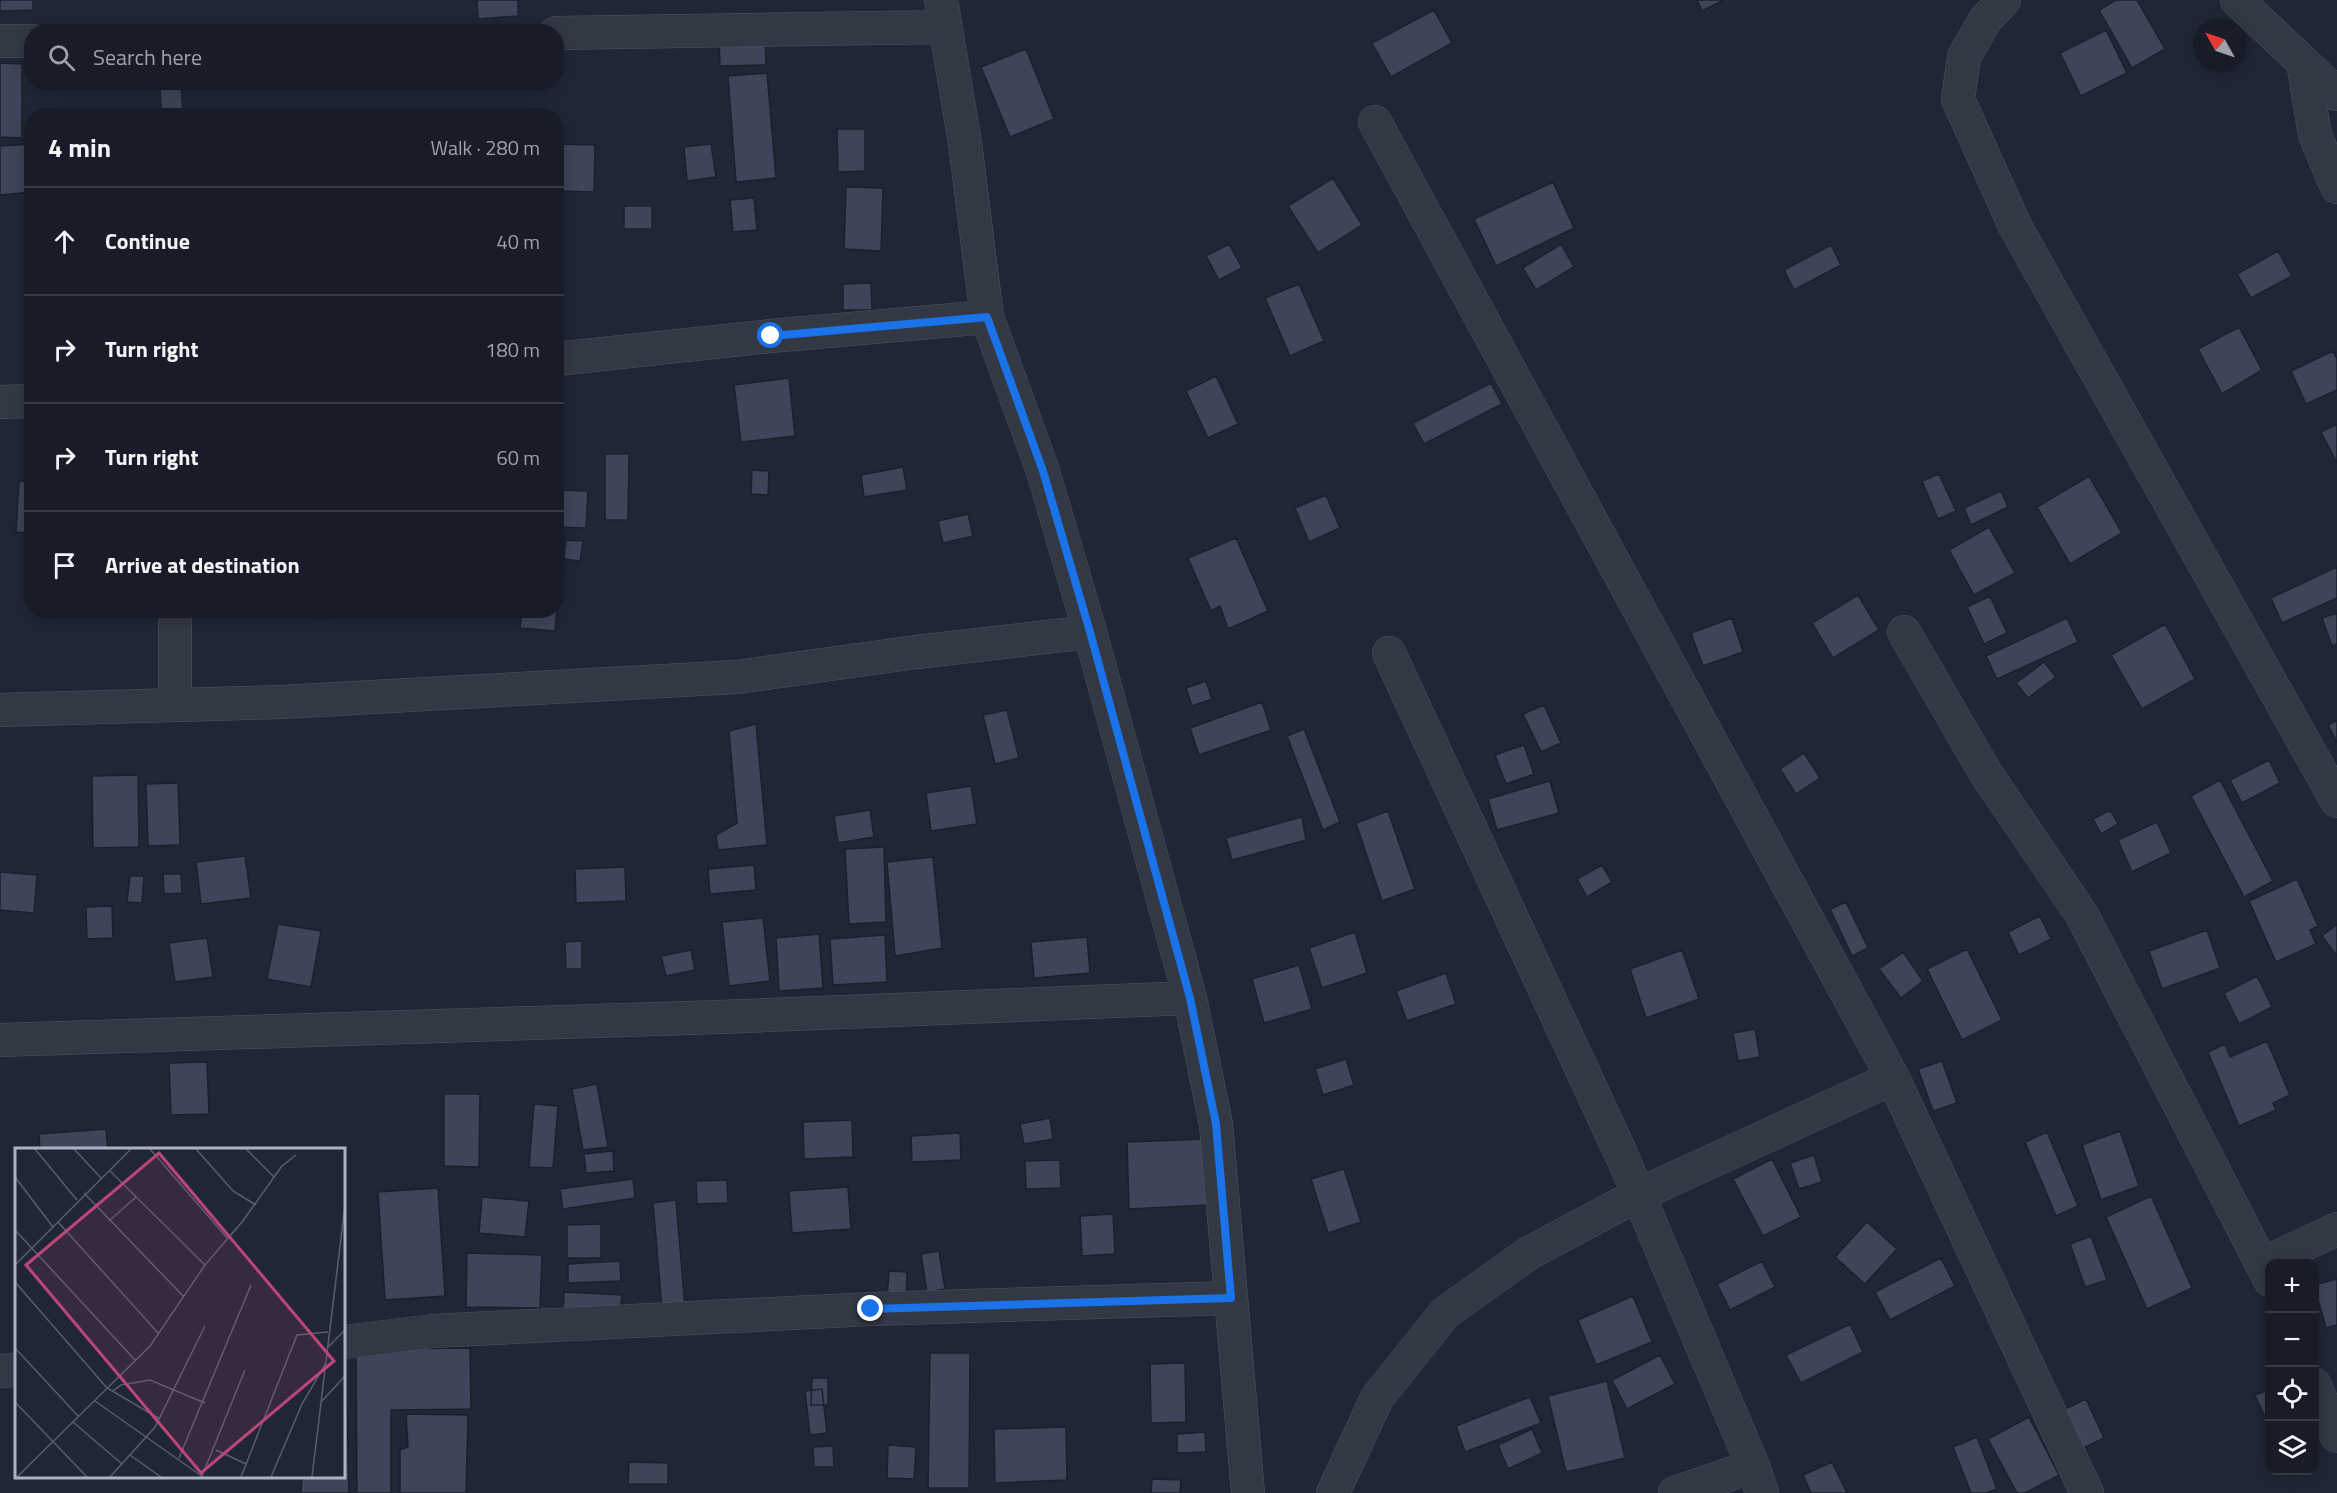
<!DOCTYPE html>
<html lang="en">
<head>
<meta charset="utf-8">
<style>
  body { margin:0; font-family:"Titillium Web",sans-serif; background:#252934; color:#f1f3f6 }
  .controls { position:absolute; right:18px; bottom:18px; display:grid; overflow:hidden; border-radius:12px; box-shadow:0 3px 15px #0003 }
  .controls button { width:54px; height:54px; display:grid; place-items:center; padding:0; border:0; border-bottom:2px solid #363a45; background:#181c28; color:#f1f3f6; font:30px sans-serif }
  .compass { position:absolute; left:2193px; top:18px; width:54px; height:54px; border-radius:50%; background:#181c28; box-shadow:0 3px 15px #0003; rotate:310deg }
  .stop { position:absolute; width:18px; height:18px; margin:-14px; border:4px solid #1a73e8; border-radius:50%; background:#fff }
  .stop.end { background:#1a73e8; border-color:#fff; box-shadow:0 2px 6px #0008 }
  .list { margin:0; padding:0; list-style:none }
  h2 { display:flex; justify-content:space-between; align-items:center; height:78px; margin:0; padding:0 24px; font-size:26px }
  h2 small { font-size:20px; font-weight:400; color:#9fa1a8 }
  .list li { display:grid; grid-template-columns:39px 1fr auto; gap:18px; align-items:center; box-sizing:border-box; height:108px; padding:0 24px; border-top:2px solid #363a45 }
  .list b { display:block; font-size:22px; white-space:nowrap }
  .list em { font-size:20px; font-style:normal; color:#9fa1a8 }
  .icon { flex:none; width:33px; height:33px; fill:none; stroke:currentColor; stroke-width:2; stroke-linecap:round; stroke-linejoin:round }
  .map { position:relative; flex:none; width:2337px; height:1493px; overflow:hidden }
  .search { position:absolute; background:#181c28; box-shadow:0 3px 15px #0003; left:24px; top:24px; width:540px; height:66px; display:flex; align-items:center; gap:15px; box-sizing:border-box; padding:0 21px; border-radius:24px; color:#9fa1a8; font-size:22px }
  .panel { position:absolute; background:#181c28; box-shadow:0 3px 15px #0003; left:24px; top:108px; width:540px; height:510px; border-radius:24px }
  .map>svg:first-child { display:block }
  .building { fill:#3e4558; stroke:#1b202c; stroke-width:1.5 }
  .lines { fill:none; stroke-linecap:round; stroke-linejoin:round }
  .minor-casing { stroke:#4e5361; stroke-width:34 }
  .minor { stroke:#333845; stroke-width:33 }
  .route { stroke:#1a73e8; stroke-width:8 }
  .inset-road { fill:none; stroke:#585e6e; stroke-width:1.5 }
  .view { fill:#bc467a; fill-opacity:0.15; stroke:#bc467a; stroke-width:3 }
  .inset-edge { fill:none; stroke:#adb2c3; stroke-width:3 }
</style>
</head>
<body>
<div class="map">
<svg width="2337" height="1493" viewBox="0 0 2337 1493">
  <rect width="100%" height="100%" fill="#202635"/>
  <path class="building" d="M0 0H33V10L0 11Z
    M477 0H518V16L478 19Z
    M1697 0H1724L1702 11Z
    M2116 0H2137L2165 49 2132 68 2099 10Z
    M1434 10 1452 43 1391 77 1372 43Z
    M2106 30 2127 73 2081 96 2060 53Z
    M765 37 766 65 720 66 719 39Z
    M1026 49 1054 119 1010 137 981 67Z
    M0 63 22 64V138L0 137Z
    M767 73 776 178 736 182 728 76Z
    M160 82H181L183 116H161Z
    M837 129H865V171L838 172Z
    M32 144V192L0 195V146Z
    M556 144 595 145 594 192 556 191Z
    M711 144 716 177 687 181 684 147Z
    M1333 178 1362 225 1318 253 1288 206Z
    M1553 182 1574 228 1496 266 1474 219Z
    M846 187 883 188 881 251 844 249Z
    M754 198 757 230 733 232 730 200Z
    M624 206H652V229H624Z
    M1229 244 1242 268 1219 280 1206 256Z
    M1561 244 1574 267 1536 290 1523 268Z
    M1831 245 1841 265 1794 290 1784 270Z
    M2278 251 2292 276 2251 298 2237 274Z
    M871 283 872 310H843V284Z
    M1299 284 1324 341 1290 356 1265 298Z
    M2239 327 2262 370 2222 394 2198 349Z
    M2333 351 2337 359V390L2306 404 2291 371Z
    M1216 376 1238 424 1208 438 1186 391Z
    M789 378 795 436 741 442 734 385Z
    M1491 383 1502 404 1424 444 1413 423Z
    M2337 424V463L2321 432Z
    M605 454H629L628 520H605Z
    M903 467 907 490 864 497 861 475Z
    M752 470 769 471 768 495 751 494Z
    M1939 474 1956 511 1938 519 1922 481Z
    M2089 476 2122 533 2070 564 2037 507Z
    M19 481 32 482V533L16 532Z
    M556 490 588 491 586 528 556 527Z
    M2001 491 2008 507 1971 525 1964 508Z
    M1326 495 1340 528 1309 542 1295 508Z
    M968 514 973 536 943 543 938 521Z
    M1989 527 2015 573 1974 595 1949 550Z
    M1236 538 1268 611 1228 629 1220 606 1211 611 1188 558Z
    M566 540 583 541 580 561 564 559Z
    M556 565 565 567 562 581 556 580Z
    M2337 567V598L2282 623 2271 598Z
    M1858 595 1879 630 1833 658 1812 623Z
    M1990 596 2007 633 1984 644 1967 607Z
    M556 598H558L555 631 520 628 522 610H556Z
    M312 610H338L339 617 313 618Z
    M2337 613V644L2332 646 2322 618Z
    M1732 618 1743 652 1703 666 1691 633Z
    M2067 618 2078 642 1997 679 1986 656Z
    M2165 624 2195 679 2142 709 2111 655Z
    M2044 662 2056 677 2028 698 2016 683Z
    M1206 681 1212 699 1192 706 1186 688Z
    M1262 702 1271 730 1199 755 1190 728Z
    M1544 705 1561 743 1541 752 1523 714Z
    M1007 710 1019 758 995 764 983 715Z
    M2337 720V742L2328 725Z
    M756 724 767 845 718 850 716 835 737 823 729 731Z
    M1304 729 1340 822 1323 830 1287 736Z
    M1524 745 1534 774 1506 784 1495 755Z
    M1804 753 1820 778 1796 794 1780 769Z
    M2269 760 2280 783 2242 803 2230 780Z
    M138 775 139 847 93 848 92 776Z
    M2220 780 2273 881 2244 897 2191 796Z
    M1550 781 1559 813 1497 830 1488 799Z
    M178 783 180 845 148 846 146 784Z
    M971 786 977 824 931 831 926 793Z
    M870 810 874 837 838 843 834 816Z
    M2110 810 2118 824 2101 834 2093 819Z
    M1388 811 1415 889 1382 901 1356 823Z
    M1302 817 1306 840 1232 860 1226 838Z
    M2157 822 2171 853 2132 872 2118 840Z
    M884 847 886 922 849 924 845 849Z
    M245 856 251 898 201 904 196 862Z
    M933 857 942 948 895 956 887 862Z
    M754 865 756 890 710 894 708 869Z
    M1602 865 1612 882 1587 897 1577 879Z
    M625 867 626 901 576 903 575 869Z
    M0 872 37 875 34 913 0 910Z
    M163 874H181L182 893 164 894Z
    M130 876H144L142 903 127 902Z
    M2297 879 2318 926 2310 930 2316 944 2276 962 2249 901Z
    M1846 902 1868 948 1852 956 1830 909Z
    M112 906 113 938 87 939 86 907Z
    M2040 916 2051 939 2019 955 2008 932Z
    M763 918 770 981 729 986 722 922Z
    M278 924 321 931 311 987 267 979Z
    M2337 924V956L2322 936Z
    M2207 930 2220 968 2162 989 2149 951Z
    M1355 932 1367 973 1322 988 1309 948Z
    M819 934 823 988 779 991 776 938Z
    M885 935 887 982 833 985 830 939Z
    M1087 937 1090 973 1034 978 1031 942Z
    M207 938 213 977 175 982 169 943Z
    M582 941V969H566L565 942Z
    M1967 949 2002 1020 1962 1040 1927 969Z
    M691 950 695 970 666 976 661 956Z
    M1682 950 1699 999 1646 1018 1630 969Z
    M1903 952 1923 981 1901 998 1879 969Z
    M1299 965 1312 1009 1264 1023 1252 979Z
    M1446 973 1456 1004 1407 1021 1396 991Z
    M2257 976 2272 1007 2239 1024 2224 993Z
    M1755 1029 1760 1057 1738 1061 1733 1033Z
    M2267 1041 2290 1095 2273 1103 2276 1110 2239 1126 2208 1052 2225 1044 2230 1057Z
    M1346 1059 1354 1085 1323 1095 1315 1069Z
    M1942 1061 1957 1103 1933 1111 1918 1069Z
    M207 1062 209 1114 171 1115 169 1063Z
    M597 1084 608 1147 583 1150 572 1089Z
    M444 1094H480L479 1167 444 1166Z
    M534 1104 558 1106 553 1168 529 1167Z
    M1050 1118 1053 1139 1024 1144 1020 1124Z
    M852 1120 853 1157 804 1159 803 1122Z
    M106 1129 108 1150H40L39 1134Z
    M2120 1131 2139 1186 2101 1200 2082 1145Z
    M2047 1132 2078 1206 2056 1216 2025 1142Z
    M960 1133 961 1160 912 1162 911 1136Z
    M1207 1139 1208 1205 1129 1209 1127 1142Z
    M613 1151 614 1171 586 1173 584 1154Z
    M1814 1155 1822 1182 1799 1189 1790 1163Z
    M1772 1159 1801 1217 1763 1236 1733 1179Z
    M1060 1160 1061 1188 1026 1189 1025 1161Z
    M1344 1169 1361 1222 1328 1233 1311 1179Z
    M633 1179 635 1198 563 1209 560 1189Z
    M727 1180 728 1203 697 1204 696 1181Z
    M848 1187 851 1229 792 1233 789 1191Z
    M438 1188 445 1296 385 1300 378 1192Z
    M2151 1196 2192 1288 2147 1309 2106 1217Z
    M482 1197 529 1201 525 1237 479 1233Z
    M676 1200 685 1307 662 1309 653 1203Z
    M1113 1214 1115 1254 1082 1256 1080 1216Z
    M1867 1222 1897 1249 1865 1284 1835 1257Z
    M601 1224V1258H567V1225Z
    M2091 1236 2107 1280 2085 1287 2070 1244Z
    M939 1251 945 1289 927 1292 921 1254Z
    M467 1253 542 1255 540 1308 466 1307Z
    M1941 1258 1955 1286 1890 1320 1875 1292Z
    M620 1261 621 1281 568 1283V1264Z
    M1762 1261 1775 1287 1730 1310 1717 1284Z
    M889 1271 907 1272 906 1299 887 1298Z
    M2337 1279V1325L2326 1328 2314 1285Z
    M564 1292 622 1295 620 1314 563 1311Z
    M1633 1296 1652 1342 1596 1365 1578 1320Z
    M1850 1324 1863 1352 1801 1383 1786 1355Z
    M470 1348 471 1409 391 1410V1493H357L356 1349Z
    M930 1353H970L969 1488H928Z
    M1660 1355 1675 1384 1627 1409 1612 1380Z
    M1185 1363 1186 1422 1151 1423 1150 1364Z
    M812 1378H828V1405H811Z
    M1607 1381 1625 1458 1566 1472 1548 1396Z
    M822 1389 827 1433 810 1435 805 1391Z
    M2270 1389V1428L2255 1395Z
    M1530 1397 1541 1423 1465 1452 1456 1426Z
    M2086 1399 2104 1438 2081 1449 2063 1410Z
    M344 1405H347L349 1493H301L302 1476H344Z
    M406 1414 468 1415 466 1493H400V1450L408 1447Z
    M2029 1417 2059 1475 2025 1493H2017L1988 1439Z
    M1066 1427 1067 1480 995 1483 994 1429Z
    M1532 1429 1542 1453 1508 1469 1498 1445Z
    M1205 1432 1206 1452 1177 1453V1434Z
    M1977 1437 1997 1489 1986 1493H1971L1953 1447Z
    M888 1445 916 1447 914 1479 887 1478Z
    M833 1446 834 1467H814L813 1447Z
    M629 1462 668 1463V1484H628Z
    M1832 1462 1847 1493H1811L1803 1475Z
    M1152 1479 1181 1480 1180 1493H1151Z"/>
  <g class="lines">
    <defs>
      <path id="minor" d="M941 0 965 143 987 317 1043 471 1090 632 1190 998 1216 1124 1248 1493
        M2004 0 1985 20 1964 57 1958 99 2015 226 2337 801
        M2237 0 2337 94
        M556 33 945 27
        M0 41H32
        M2303 62 2315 135 2337 187
        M1375 122 1893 1078 2087 1493
        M556 359 771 336 987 317
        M0 402 32 401
        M175 610V705
        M1904 632 1985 772 2082 915 2270 1280
        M1389 653 1622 1156 1753 1466 1762 1493
        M0 710 281 702 737 677 916 652 1090 632
        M0 1040 719 1017 1190 998
        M2263 1264 2337 1229
        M344 1342 433 1331 871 1309 1231 1298
        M0 1371 16 1370
        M2314 1384 2337 1436
        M1333 1493 1377 1398 1445 1313 1529 1253 1638 1195 1893 1078
        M1675 1493 1753 1466"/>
    </defs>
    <use href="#minor" class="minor-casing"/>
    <use href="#minor" class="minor"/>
  </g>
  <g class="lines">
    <path class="route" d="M771 336 987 317 1043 471 1090 632 1190 998 1216 1124 1231 1298 871 1309"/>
  </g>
  <g transform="translate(15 1148)">
    <rect width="330" height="330" fill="#202635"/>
    <path class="inset-road" d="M20 1 62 52M59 1 86 30M135 1 213 91M181 1 218 43 241 57M231 1 259 29M95 23 190 117M0 29 38 79M69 45 169 149M94 73 121 49M43 74 144 186M0 82 120 212M0 117 116 1M0 134 92 240 145 271M0 200 64 269M312 200 330 182M98 243 106 237 135 232 190 255M80 253 188 329M307 253 330 228M0 254 72 329M58 274 107 316M201 302 231 316M115 307 146 329M164 310 236 137M187 328 230 222M2 329 135 198 190 117 227 74 267 18 281 7M95 329 140 279 190 178M226 329 282 187 313 184M256 329 287 256 311 215M297 329 330 57"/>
    <path class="view" d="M144 5 319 213 186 325 11 117Z"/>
    <rect width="330" height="330" class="inset-edge"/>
  </g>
</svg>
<div class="controls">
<button>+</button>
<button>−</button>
<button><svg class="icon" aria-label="locate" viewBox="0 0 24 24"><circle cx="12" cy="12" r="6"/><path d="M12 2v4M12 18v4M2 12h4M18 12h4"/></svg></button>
<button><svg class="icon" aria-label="layers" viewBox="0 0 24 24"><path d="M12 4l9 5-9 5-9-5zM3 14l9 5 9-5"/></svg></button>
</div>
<svg class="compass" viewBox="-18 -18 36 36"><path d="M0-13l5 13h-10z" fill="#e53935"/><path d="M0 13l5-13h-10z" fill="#9fa1a8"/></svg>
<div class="stop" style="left:771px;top:336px"></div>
<div class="stop end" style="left:871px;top:1309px"></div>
<div class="search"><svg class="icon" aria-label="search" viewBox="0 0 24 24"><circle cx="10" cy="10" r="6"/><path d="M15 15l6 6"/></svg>Search here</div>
<section class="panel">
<h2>4 min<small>Walk · 280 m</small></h2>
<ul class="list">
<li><svg class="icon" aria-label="ahead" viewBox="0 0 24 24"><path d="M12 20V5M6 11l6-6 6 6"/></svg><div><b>Continue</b></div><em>40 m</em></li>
<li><svg class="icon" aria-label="right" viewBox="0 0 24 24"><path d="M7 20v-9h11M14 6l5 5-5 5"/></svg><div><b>Turn right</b></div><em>180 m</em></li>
<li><svg class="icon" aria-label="right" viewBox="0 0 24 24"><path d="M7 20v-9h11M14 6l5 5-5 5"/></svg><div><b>Turn right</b></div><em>60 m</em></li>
<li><svg class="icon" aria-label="arrive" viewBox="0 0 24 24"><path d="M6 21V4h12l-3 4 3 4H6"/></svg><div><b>Arrive at destination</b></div></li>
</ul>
</section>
</div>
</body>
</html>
